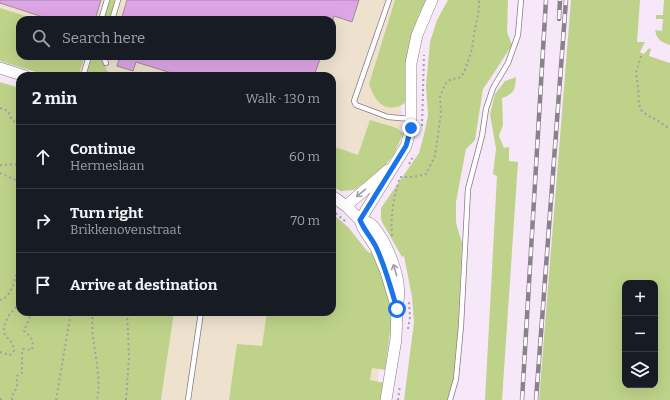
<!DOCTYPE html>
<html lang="en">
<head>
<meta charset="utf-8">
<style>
  body { margin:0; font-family:Bitter,serif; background:#242831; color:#f1f3f6 }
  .controls { position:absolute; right:12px; bottom:12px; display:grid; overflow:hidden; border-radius:8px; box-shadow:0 4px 16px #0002 }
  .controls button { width:36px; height:36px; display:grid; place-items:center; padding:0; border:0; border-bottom:1px solid #363941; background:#171b24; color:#f1f3f6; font:20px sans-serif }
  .stop { position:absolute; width:12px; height:12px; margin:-9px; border:3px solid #1a73e8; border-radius:50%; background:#fff }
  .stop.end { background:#1a73e8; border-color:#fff; box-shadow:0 1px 4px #0008 }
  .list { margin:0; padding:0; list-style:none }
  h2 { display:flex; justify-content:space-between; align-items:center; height:52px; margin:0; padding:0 16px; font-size:17px }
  h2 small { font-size:13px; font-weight:400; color:#9ea1a6 }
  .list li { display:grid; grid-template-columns:26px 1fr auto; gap:12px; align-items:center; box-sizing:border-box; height:64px; padding:0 16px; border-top:1px solid #363941 }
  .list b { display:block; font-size:15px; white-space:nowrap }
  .list p { margin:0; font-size:13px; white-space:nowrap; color:#9ea1a6 }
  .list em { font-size:13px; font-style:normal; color:#9ea1a6 }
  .icon { flex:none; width:22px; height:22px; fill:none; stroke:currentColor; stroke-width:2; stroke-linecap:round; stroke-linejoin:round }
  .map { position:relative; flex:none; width:670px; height:400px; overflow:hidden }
  .search { position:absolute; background:#171b24; box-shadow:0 4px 16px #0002; left:16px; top:16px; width:320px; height:44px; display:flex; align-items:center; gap:10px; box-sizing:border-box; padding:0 14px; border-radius:12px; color:#9ea1a6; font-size:15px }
  .panel { position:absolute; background:#171b24; box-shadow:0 4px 16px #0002; left:16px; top:72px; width:320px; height:244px; border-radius:12px }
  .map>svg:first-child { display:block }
  .industrial { fill:#eee2ce; fill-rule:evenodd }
  .green { fill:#bed389; fill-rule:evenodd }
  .building { fill:#dea5e6; stroke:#9b8d9c }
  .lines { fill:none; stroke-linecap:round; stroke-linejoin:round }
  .service-casing { stroke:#867988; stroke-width:6 }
  .tertiary-casing { stroke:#867988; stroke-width:12 }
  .path { stroke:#a79ca9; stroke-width:2; stroke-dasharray:2 3; stroke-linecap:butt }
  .service { stroke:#fff; stroke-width:4.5 }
  .tertiary { stroke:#fff; stroke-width:11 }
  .rail-casing { stroke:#8b818d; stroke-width:4.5 }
  .rail { stroke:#fdfafd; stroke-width:3; stroke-dasharray:9; stroke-linecap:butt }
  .oneway { stroke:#a19fa1 }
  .route { stroke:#1a73e8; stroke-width:5 }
</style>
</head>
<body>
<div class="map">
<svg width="670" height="400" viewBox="0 0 670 400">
  <rect width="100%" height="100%" fill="#f7e8f9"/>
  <path class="industrial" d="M0 0H418L398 90 402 117 398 142 332 179V76H61L0 57ZM20 20H332V56H20Z
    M174 312H332L385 325 375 400H161Z"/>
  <path class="green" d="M109 0H115L109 20H103Z
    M395 0H426C407 36 407 60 406 99L404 104C384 114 375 101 369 84Z
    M448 0H508L507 32 512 45 490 79 483 89 475 140 466 149 456 202V223L462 243 458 327 453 382 447 400H404L414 322 412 297 404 256 402 257 382 222 381 218V208L419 153 425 130 428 115 426 86 430 42 437 20Z
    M571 0H640L637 42H645L640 52 644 54 649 48 651 49 649 56 670 63V400H539ZM625 283H655V385H625Z
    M664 0H670V45C661 42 657 40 655 30L662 31 663 19H656V15H663Z
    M0 8 38 20H20V56H85L78 76H49L0 61Z
    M92 56H101L107 71 120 76H86Z
    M516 77C515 90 515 93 502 98L503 125 499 136 504 148 509 147V161L518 162 502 400H485L497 176 493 174 496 149 490 114 495 94 505 81Z
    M0 82 20 88V312H174L161 400H0Z
    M370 120 397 128 403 134 394 154 379 173 354 190 341 191 332 187V154L335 147 358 155Z
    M332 213 349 228 367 251 370 253 374 251C383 272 391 296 391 320 390 336 387 353 385 370L372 368 370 380 385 383 382 400H229L237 344 262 346 267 312H332Z"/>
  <path class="building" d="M0 0H101L95 20H52L0 3Z
    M127 0H359L352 22 334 16 333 20H121Z
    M120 56H321L314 76H181L136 62 133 71 117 66Z"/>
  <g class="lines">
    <defs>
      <path id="service" d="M389 0 354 101 356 105 388 117 411 119
        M101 20 107 0
        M112 20 118 0
        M103 56 106 63
        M83 76 89 56
        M188 400 201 312
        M450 400 456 379 461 326 468 189 482 136 486 109 493 88 508 63 518 35 521 0"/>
      <path id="tertiary" d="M0 68 25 76
        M332 196 346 206 360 220 363 228 376 248 386 272 397 309 396 339 386 400
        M346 206 388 170
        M360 220 406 146 411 128V63L417 35 432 0
        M360 220C364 221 369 222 372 225 387 242 402 278 398 301"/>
    </defs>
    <use href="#service" class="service-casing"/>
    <use href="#tertiary" class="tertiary-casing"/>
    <path class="path" d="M641 56 636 73 638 87 639 103 641 110 647 115 657 120 670 129
      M0 108 8 111 12 120 20 125
      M422 126 424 55
      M409 164 414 155
      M0 165 20 164
      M0 173 20 182
      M332 210 345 221
      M392 236C390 215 394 197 400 177H413L426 174 435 156 441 113 440 97 445 84 451 79 459 78 464 73 472 49 474 34 479 9V0
      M0 300 4 299 10 292 13 286 18 268 20 256
      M93 312C89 341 103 372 97 400
      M408 329 410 317 409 302
      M0 352 10 355 14 351C14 343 9 340 5 335 0 324 12 310 20 304
      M0 399 2 400
      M12 400V396L17 387V376L22 373V353L23 349 32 350C34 341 32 337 24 331L32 312
      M56 400 71 312
      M126 400 129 356 127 312
      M398 400 400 385"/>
    <use href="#service" class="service"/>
    <use href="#tertiary" class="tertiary"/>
    <defs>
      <path id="rail" d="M559 19 560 0
        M522 400 546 0
        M536 400 566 0"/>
    </defs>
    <use href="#rail" class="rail-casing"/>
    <use href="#rail" class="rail"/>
  </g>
  <defs><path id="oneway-shaft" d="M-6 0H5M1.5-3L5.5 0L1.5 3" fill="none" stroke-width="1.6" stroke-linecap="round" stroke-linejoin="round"/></defs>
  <g class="oneway">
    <use href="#oneway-shaft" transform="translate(361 193) rotate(140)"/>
    <use href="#oneway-shaft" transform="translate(395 270) rotate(-107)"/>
  </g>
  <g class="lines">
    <path class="route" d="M397 309C391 288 385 266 376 247 371 237 364 230 360 220L406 146 411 128"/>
  </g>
</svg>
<div class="controls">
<button>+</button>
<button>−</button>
<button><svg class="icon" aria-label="layers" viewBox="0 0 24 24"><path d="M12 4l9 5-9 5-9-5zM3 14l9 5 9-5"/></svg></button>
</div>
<div class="stop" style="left:397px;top:309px"></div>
<div class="stop end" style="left:411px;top:128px"></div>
<div class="search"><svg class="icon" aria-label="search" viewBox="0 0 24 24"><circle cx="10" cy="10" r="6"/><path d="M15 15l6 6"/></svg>Search here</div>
<section class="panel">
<h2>2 min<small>Walk · 130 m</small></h2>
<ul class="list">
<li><svg class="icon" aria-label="ahead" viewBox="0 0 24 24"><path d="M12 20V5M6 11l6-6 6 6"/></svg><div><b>Continue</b><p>Hermeslaan</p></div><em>60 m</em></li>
<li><svg class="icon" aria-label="right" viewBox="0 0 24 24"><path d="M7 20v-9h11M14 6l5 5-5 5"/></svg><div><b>Turn right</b><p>Brikkenovenstraat</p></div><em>70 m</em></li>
<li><svg class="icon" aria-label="arrive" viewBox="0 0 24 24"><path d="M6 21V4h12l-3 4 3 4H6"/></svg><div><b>Arrive at destination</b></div></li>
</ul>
</section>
</div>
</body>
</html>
